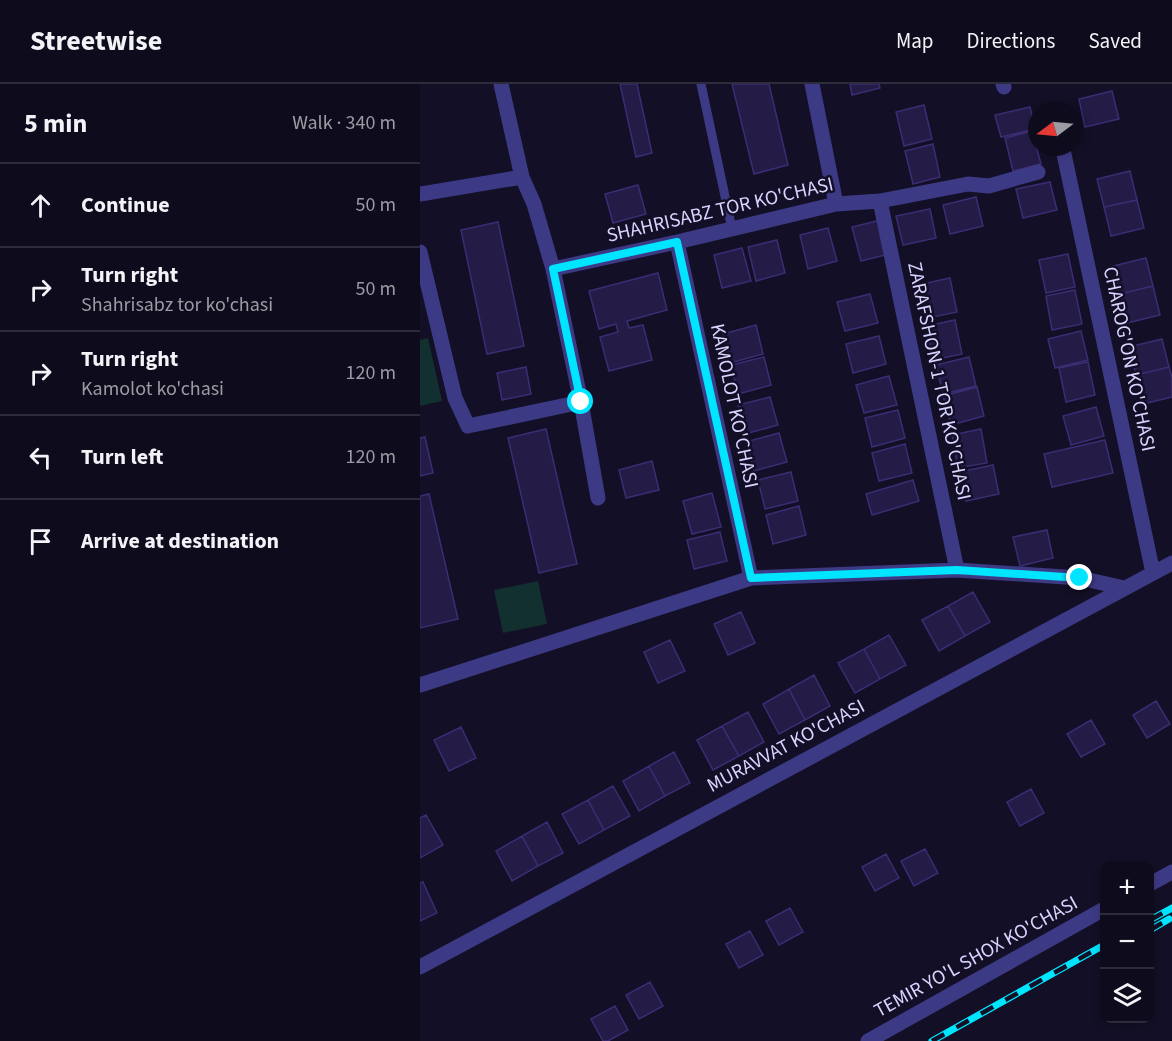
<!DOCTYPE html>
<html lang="en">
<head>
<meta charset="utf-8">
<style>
  body { margin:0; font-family:"Source Sans 3",sans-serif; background:#171425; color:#f1f3f6 }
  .controls { position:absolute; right:18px; bottom:18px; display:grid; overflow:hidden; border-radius:12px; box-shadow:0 3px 9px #0003 }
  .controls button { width:54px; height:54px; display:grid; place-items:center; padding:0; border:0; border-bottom:2px solid #2e2b3b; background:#0e0b1c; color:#f1f3f6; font:30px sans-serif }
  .compass { position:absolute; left:608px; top:18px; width:54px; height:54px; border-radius:50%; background:#0e0b1c; box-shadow:0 3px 9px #0003; rotate:254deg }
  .stop { position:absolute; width:18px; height:18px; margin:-14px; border:4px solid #00e5ff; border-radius:50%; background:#fff }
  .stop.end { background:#00e5ff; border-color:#fff; box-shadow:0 2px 6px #0008 }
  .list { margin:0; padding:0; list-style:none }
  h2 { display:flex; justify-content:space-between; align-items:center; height:78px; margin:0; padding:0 24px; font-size:26px }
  h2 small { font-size:20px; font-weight:400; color:#9b9ba3 }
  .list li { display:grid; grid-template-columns:39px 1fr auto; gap:18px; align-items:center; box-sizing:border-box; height:84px; padding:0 24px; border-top:2px solid #2e2b3b }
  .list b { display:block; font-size:22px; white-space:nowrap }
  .list p { margin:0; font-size:20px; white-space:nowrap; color:#9b9ba3 }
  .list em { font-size:20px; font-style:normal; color:#9b9ba3 }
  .icon { flex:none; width:33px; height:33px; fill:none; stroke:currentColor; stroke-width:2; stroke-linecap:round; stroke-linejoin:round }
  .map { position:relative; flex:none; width:752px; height:957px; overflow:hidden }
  header { display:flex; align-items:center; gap:36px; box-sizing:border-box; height:84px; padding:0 30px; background:#0e0b1c; border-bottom:2px solid #2e2b3b }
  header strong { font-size:28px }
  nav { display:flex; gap:33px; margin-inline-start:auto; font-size:21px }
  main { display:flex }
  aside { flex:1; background:#0e0b1c }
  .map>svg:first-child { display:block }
  .green { fill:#12302f }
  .building { fill:#241b47; stroke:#3b2d73; stroke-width:1.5 }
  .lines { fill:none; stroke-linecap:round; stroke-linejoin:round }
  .lane { stroke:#3d3a85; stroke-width:9 }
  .street { stroke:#3d3a85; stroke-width:15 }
  .rail-casing { stroke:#00e5ff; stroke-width:7 }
  .rail { stroke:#130f26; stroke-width:4.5; stroke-dasharray:14; stroke-linecap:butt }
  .route { stroke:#00e5ff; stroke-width:8 }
  .labels { text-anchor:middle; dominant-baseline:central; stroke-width:5; stroke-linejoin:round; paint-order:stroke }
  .street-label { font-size:20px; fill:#d9d4ff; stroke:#130f26 }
</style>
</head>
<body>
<header>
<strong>Streetwise</strong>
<nav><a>Map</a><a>Directions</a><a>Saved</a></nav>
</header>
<main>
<aside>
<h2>5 min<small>Walk · 340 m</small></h2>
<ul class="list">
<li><svg class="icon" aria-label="ahead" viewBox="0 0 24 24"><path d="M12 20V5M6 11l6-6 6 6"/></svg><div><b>Continue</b></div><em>50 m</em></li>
<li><svg class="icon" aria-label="right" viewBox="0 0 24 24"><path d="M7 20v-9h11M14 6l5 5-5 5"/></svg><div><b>Turn right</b><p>Shahrisabz tor ko'chasi</p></div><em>50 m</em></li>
<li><svg class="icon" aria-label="right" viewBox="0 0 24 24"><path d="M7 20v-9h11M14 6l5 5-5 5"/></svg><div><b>Turn right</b><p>Kamolot ko'chasi</p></div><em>120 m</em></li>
<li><svg class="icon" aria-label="left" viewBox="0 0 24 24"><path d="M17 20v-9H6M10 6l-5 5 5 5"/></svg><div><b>Turn left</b></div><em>120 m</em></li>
<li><svg class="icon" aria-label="arrive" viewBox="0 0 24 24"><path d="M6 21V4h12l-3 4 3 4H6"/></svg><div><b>Arrive at destination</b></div></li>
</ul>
</aside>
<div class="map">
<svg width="752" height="957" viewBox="0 0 752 957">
  <rect width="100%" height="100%" fill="#130f26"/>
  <path class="green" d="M8 254 22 317 0 322V256Z
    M118 497 127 540 83 549 74 506Z"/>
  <path class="building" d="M200 0H217L232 69 216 73Z
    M312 0H349L368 81 334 90Z
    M430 0H459L460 4 432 11Z
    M692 7 699 35 665 43 659 15Z
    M504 21 512 55 484 62 476 28Z
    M610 23 615 45 581 53 575 31Z
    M612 47 621 80 593 87 585 54Z
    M513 60 520 93 493 100 485 67Z
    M710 87 717 116 684 123 677 95Z
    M630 98 637 126 603 134 596 105Z
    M218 101 226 130 193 139 185 110Z
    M556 113 563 142 530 150 523 121Z
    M717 116 724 144 691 152 684 123Z
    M510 125 516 154 483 161 476 132Z
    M461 136 469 170 441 177 432 143Z
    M78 138 104 262 67 270 41 146Z
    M408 144 417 177 388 185 380 151Z
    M357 156 365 189 336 197 328 163Z
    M322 164 331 197 302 204 294 171Z
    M648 170 655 203 626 209 619 176Z
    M726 174 733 202 700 210 693 182Z
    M238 189 247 226 207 237 209 244 223 241 232 276 189 287 180 253 198 248 196 240 179 245 169 207Z
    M530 194 537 228 508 234 502 200Z
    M733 202 740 231 707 239 700 210Z
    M655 206 662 240 632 246 626 212Z
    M450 210 458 239 425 247 417 218Z
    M535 236 542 270 513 276 506 242Z
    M336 241 343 270 310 279 303 250Z
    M661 247 668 276 635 284 628 255Z
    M459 252 466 280 433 289 426 260Z
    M742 255 749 283 716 291 709 263Z
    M344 273 351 301 318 310 311 281Z
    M549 273 556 302 523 310 516 281Z
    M668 278 675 311 646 318 639 284Z
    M106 283 111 310 82 316 77 289Z
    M749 283 752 294V313L723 320 716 291Z
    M469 292 477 321 444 329 436 301Z
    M557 303 564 332 531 341 523 312Z
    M350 313 358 341 325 350 318 321Z
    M676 323 684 352 651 361 643 332Z
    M478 326 485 354 452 363 445 334Z
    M126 345 157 480 119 489 88 354Z
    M561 345 567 379 538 384 532 351Z
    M359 349 367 378 334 387 326 358Z
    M5 353 13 389 0 392V354Z
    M685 356 693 389 632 403 624 370Z
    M485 360 492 389 459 397 452 369Z
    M232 377 239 406 206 414 199 386Z
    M573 381 579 410 546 417 539 388Z
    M371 388 378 417 345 425 338 396Z
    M493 396 499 417 452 431 446 410Z
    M292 409 301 443 272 450 263 417Z
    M9 410 38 535 0 544V412Z
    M379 422 386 451 353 460 346 431Z
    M627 446 633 474 600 482 593 453Z
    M300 448 307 477 274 485 267 456Z
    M553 508 570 538 545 552 528 522Z
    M528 522 545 552 519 567 502 536Z
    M321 528 335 559 308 571 294 540Z
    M469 551 486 581 460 595 444 565Z
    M250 556 265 587 238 599 224 568Z
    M444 565 460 595 435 609 418 579Z
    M394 591 410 622 385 636 369 605Z
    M369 605 385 636 359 650 343 620Z
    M736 617 750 640 727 654 713 631Z
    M328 628 344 658 319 672 302 642Z
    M671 636 685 660 661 673 647 650Z
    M302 642 319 672 293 686 277 656Z
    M41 643 56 674 29 687 14 656Z
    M254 668 270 699 245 712 229 682Z
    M229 682 245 712 219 727 203 697Z
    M193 702 210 732 184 746 168 716Z
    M611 705 624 729 600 742 587 718Z
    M168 716 184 746 159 760 142 730Z
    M6 731 23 761 0 774V734Z
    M127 738 143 769 118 782 102 752Z
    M102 752 118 782 92 797 76 767Z
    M505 765 518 789 494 802 481 777Z
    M466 770 479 794 455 807 442 783Z
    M3 798 17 829 0 837V799Z
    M370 824 383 848 359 861 346 837Z
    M330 847 343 871 319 884 306 860Z
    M230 898 243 922 219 935 206 911Z
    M195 922 208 946 188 957H183L171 935Z"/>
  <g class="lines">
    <path class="lane" d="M281 0 312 145"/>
    <path class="street" d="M81 0 102 93 114 120 133 185 161 318 178 414
      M392 0 416 120
      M583 0 584 3
      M644 70 733 489
      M0 110 102 93
      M460 117 537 486
      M257 158 331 494
      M0 168 35 314 48 342 161 318
      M133 185 257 158 416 120 460 117 548 100 569 102 618 88
      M0 601 331 494 537 486 660 494 704 504
      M730 800 752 788
      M0 883 752 479
      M448 957 684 825"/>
    <defs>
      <path id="rail" d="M730 836 752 824
        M730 846 749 835
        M512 957 684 861"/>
    </defs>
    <use href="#rail" class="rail-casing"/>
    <use href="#rail" class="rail"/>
  </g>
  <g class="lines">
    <path class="route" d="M161 318 133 185 257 158 331 494 537 486 660 494"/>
  </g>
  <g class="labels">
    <g class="street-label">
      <text transform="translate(300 126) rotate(-13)">SHAHRISABZ TOR KO'CHASI</text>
      <text transform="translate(709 275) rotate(78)">CHAROG'ON KO'CHASI</text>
      <text transform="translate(519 297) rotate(78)">ZARAFSHON-1 TOR KO'CHASI</text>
      <text transform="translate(314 322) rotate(78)">KAMOLOT KO'CHASI</text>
      <text transform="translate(366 662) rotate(-28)">MURAVVAT KO'CHASI</text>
      <text transform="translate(556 873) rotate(-29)">TEMIR YO'L SHOX KO'CHASI</text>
    </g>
  </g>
</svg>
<div class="controls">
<button>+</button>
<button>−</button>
<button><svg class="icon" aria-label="layers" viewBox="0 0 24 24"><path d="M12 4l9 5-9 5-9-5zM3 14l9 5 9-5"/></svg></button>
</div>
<svg class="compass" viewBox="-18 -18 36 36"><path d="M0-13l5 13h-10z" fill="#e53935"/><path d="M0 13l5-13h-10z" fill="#9b9ba3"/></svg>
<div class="stop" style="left:161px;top:318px"></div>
<div class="stop end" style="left:660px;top:494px"></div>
</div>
</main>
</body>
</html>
